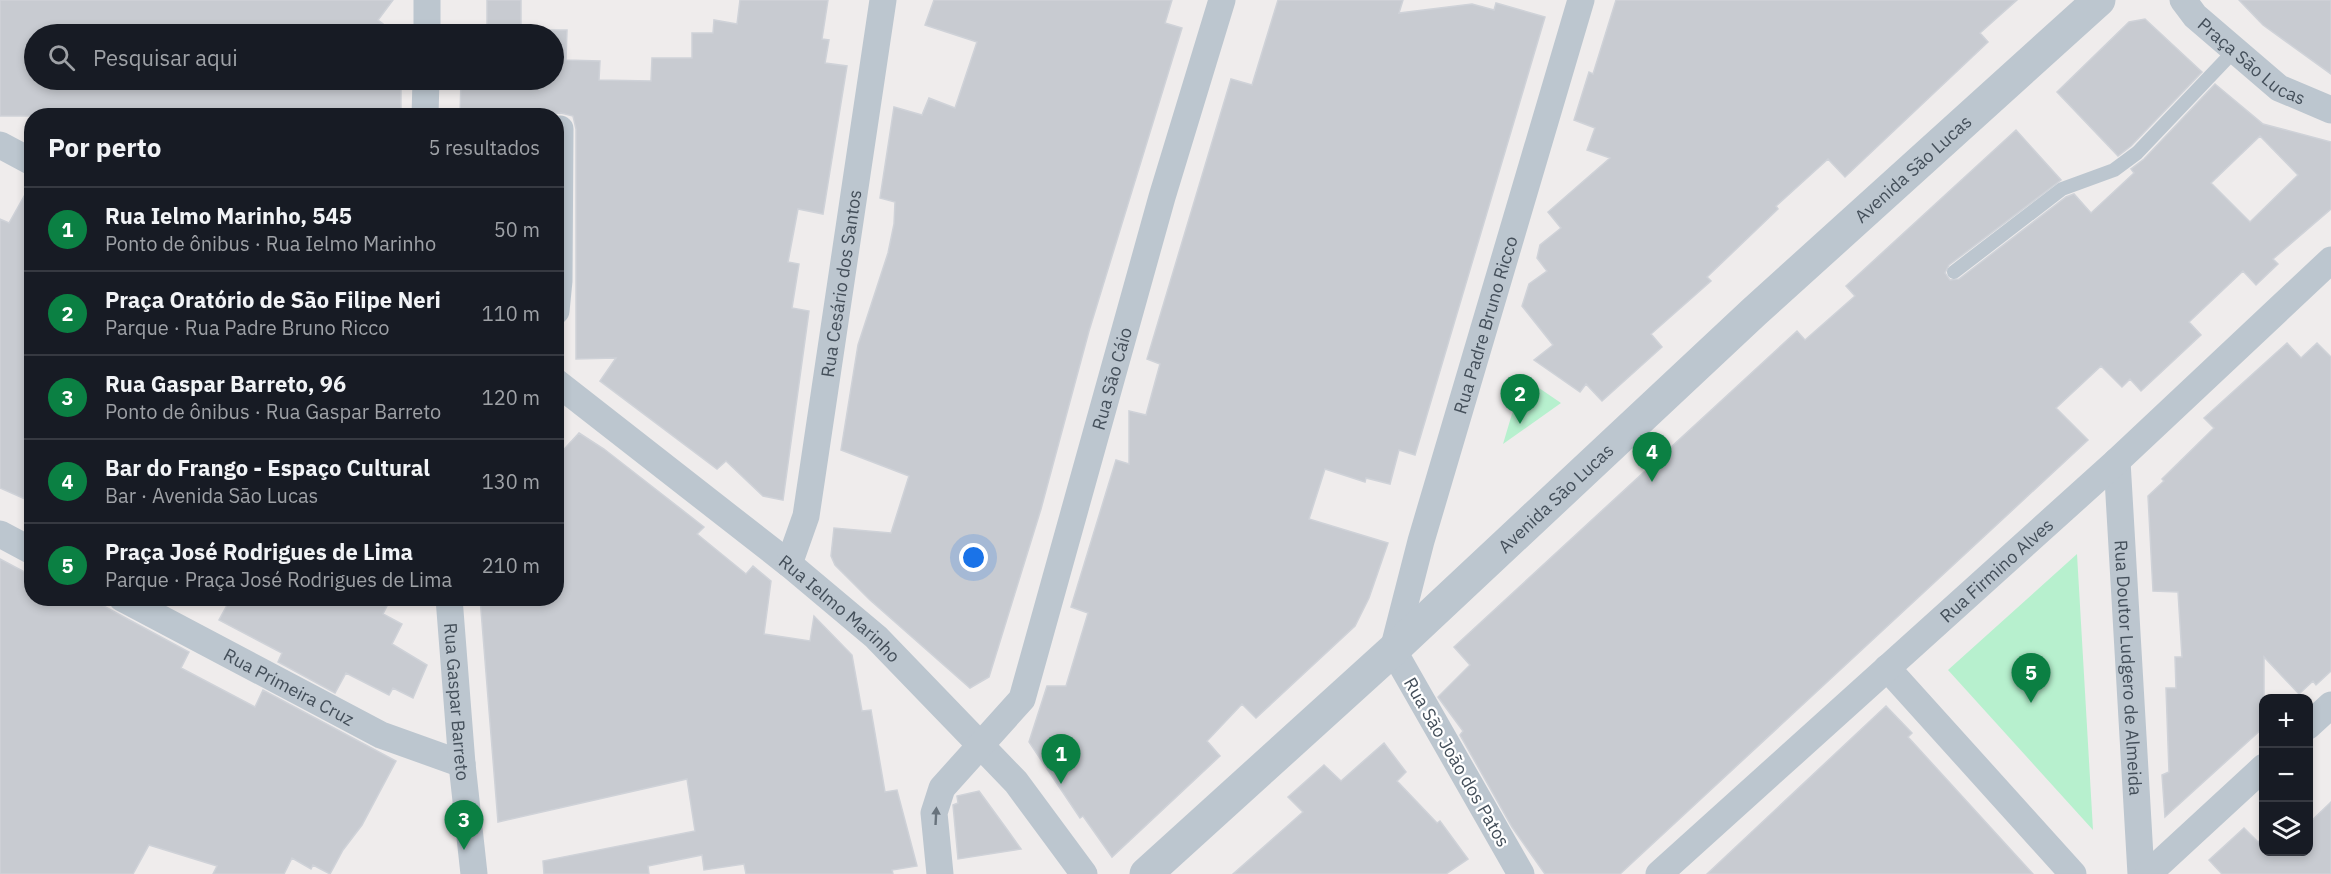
<!DOCTYPE html>
<html lang="pt">
<head>
<meta charset="utf-8">
<style>
  body { margin:0; font-family:"IBM Plex Sans",sans-serif; background:#20242c; color:#f1f3f6 }
  .controls { position:absolute; right:18px; bottom:18px; display:grid; overflow:hidden; border-radius:12px; box-shadow:0 3px 9px #0003 }
  .controls button { width:54px; height:54px; display:grid; place-items:center; padding:0; border:0; border-bottom:2px solid #363941; background:#171b24; color:#f1f3f6; font:30px sans-serif }
  .you { position:absolute; left:974px; top:558px; width:21px; height:21px; margin:-15px; border:4px solid #fff; border-radius:50%; background:#1a73e8; box-shadow:0 0 0 9px #1a73e833 }
  .badge { display:grid; place-items:center; width:39px; height:39px; border-radius:50%; background:#0b8043; color:#fff; font-size:20px; font-weight:700 }
  .pin { position:absolute; translate:-50% -50px; filter:drop-shadow(0 2px 3px #0008) }
  .pin::after { content:''; position:absolute; top:32px; width:21px; height:18px; background:inherit; clip-path:polygon(0 0,100% 0,50% 100%) }
  .list { margin:0; padding:0; list-style:none }
  h2 { display:flex; justify-content:space-between; align-items:center; height:78px; margin:0; padding:0 24px; font-size:26px }
  h2 small { font-size:20px; font-weight:400; color:#9ea1a6 }
  .list li { display:grid; grid-template-columns:39px 1fr auto; gap:18px; align-items:center; box-sizing:border-box; height:84px; padding:0 24px; border-top:2px solid #363941 }
  .list b { display:block; font-size:22px; white-space:nowrap }
  .list p { margin:0; font-size:20px; white-space:nowrap; color:#9ea1a6 }
  .list em { font-size:20px; font-style:normal; color:#9ea1a6 }
  .icon { flex:none; width:33px; height:33px; fill:none; stroke:currentColor; stroke-width:2; stroke-linecap:round; stroke-linejoin:round }
  .map { position:relative; flex:none; width:2331px; height:874px; overflow:hidden }
  .search { position:absolute; background:#171b24; box-shadow:0 3px 9px #0003; left:24px; top:24px; width:540px; height:66px; display:flex; align-items:center; gap:15px; box-sizing:border-box; padding:0 21px; border-radius:33px; color:#9ea1a6; font-size:22px }
  .panel { position:absolute; background:#171b24; box-shadow:0 3px 9px #0003; left:24px; top:108px; width:540px; height:498px; border-radius:24px }
  .map>svg:first-child { display:block }
  .green { fill:#b7f0ce }
  .building { fill:#c8cbd1; stroke:#cfd2d8; stroke-width:1.5; fill-rule:evenodd }
  .lines { fill:none; stroke-linecap:round; stroke-linejoin:round }
  .service { stroke:#bcc6cf; stroke-width:14 }
  .minor { stroke:#bcc6cf; stroke-width:27 }
  .tertiary { stroke:#bcc6cf; stroke-width:33 }
  .oneway { fill:#68737d }
  .labels { text-anchor:middle; dominant-baseline:central; stroke-width:4.5; stroke-linejoin:round; paint-order:stroke }
  .street-label { font-size:18px; fill:#444f5a; stroke:#fff }
</style>
</head>
<body>
<div class="map">
<svg width="2331" height="874" viewBox="0 0 2331 874">
  <rect width="100%" height="100%" fill="#efecec"/>
  <path class="green" d="M1523 377 1561 403 1503 444Z
    M2077 554 2093 830 1948 670Z"/>
  <path class="building" d="M0 0H393L378 20 383 24 377 32 381 34H34V80H401V116H0Z
    M487 0H521V30H567L566 60 600 61 599 80 651 81 652 58H692V33H713L714 20 737 24 740 0H828L822 39 829 40 825 63 847 66 823 214 798 209 788 262 799 264 792 308 809 311 783 500 763 496 726 461 717 469 600 381 616 358 576 359V129L573 116 561 113 460 116 461 80H554V34H487Z
    M934 0H1172L1165 23 1182 28 1089 331 1041 509 989 677 970 688 870 600 835 565 831 556 834 528 891 533 909 476 841 450 858 345 888 253 894 224 895 202 880 198 894 107 922 115 929 98 955 108 977 42 925 25Z
    M1278 0H1403L1399 13 1472 4 1494 10 1496 3 1545 17 1415 455 1399 450 1390 484 1366 478 1365 482 1325 469 1309 519 1388 543 1369 598 1355 626 1256 718 1242 704 1207 741 1220 756 1112 857 1083 816 1080 818 1029 742 1047 686H1066L1088 613 1071 607 1116 460 1129 464V411L1146 415 1160 364 1147 359 1231 79 1252 85Z
    M1616 0H2017L1980 33 1988 42 1845 177 1828 159 1776 206 1778 209 1707 277 1711 281 1651 334 1662 347 1602 401 1586 384 1580 392 1534 360 1553 345 1522 306 1529 284 1547 271 1537 258 1540 245 1561 228 1548 212 1610 158 1587 150 1595 128 1574 120 1589 72 1593 74Z
    M2239 0H2331V74L2263 25Z
    M2145 19 2202 72 2131 146 2118 156 2057 92 2129 22Z
    M2215 84 2263 124 2331 142V209L2273 259 2278 264 2256 285 2243 271 2189 322 2201 335 2141 391 2130 379 2122 387 2101 366 2056 408 2088 440 1620 874H1545L1512 827 1460 735 1463 731 1438 697 1470 665 1454 647 1797 331 1805 340 1855 296 1846 286 2016 130 2061 180 1949 265 1945 273 1950 280 1959 279 2066 197 2074 194 2091 213 2134 173 2131 169 2144 159ZM2260 136 2298 175 2250 222 2211 183Z
    M32 182V502L0 488V219L9 223Z
    M2287 343 2301 358 2317 343 2331 357V671L2316 685 2313 681 2299 694 2264 657V727L2165 817 2162 775 2169 772 2166 688H2176L2175 657H2182L2178 592 2153 591 2148 496 2164 481 2162 479 2214 428 2204 418Z
    M579 433 604 449 704 527 697 534 746 574 753 566 771 581 764 634 810 641 814 616 852 655 862 711 871 710 885 792 897 790 917 866 892 870 893 874H746L744 864 704 870 702 855 648 866 649 874H544L543 861 695 831 687 779 498 822 480 598H556V458Z
    M0 559 32 576V598H89L189 652 181 668 255 707 263 690 396 761 362 825 343 850 330 874 313 865 311 869 292 858 284 874H213L217 866 149 845 133 874H0Z
    M231 598H391L383 614 402 624 392 644 427 665 413 698 393 688 389 695 346 673 335 693 278 662 282 653 219 620Z
    M1886 706 1912 733 1908 737 2033 874H1707Z
    M1384 743 1406 772 1397 781 1437 823 1440 821 1468 859 1446 874H1233L1303 812 1288 797 1324 765 1341 781Z
    M979 791 1006 828 1021 849 958 859 953 805 958 803 957 796Z
    M2331 802V874H2222L2209 860 2244 828 2258 842 2264 837V852H2308V824Z"/>
  <g class="lines">
    <path class="service" d="M1954 272 2062 189 2114 170 2137 153 2235 50"/>
    <g class="minor">
      <path id="s1" d="M2183 0 2195 16 2279 88 2331 110"/>
      <path d="M427 34V0"/>
      <path d="M425 116 426 80"/>
      <path d="M0 145 32 162"/>
      <path d="M556 311 559 281 560 129"/>
      <path id="s2" d="M556 382 789 564 876 637 1016 782 1084 874"/>
      <path id="s3" d="M2117 461 2141 874"/>
      <path d="M0 534 32 551"/>
      <path id="s4" d="M789 564 806 516 883 0"/>
      <path id="s5" d="M122 598 381 735 462 764"/>
      <path id="s6" d="M449 598 462 764 474 874"/>
      <path d="M1887 668 2073 874"/>
      <path d="M2308 726 2331 705"/>
      <path id="s7" d="M940 874 934 813 942 788 1022 699 1162 197 1222 0"/>
      <path id="s8" d="M1521 874 1393 650 1421 541 1581 0"/>
      <path id="s9" d="M1659 874 2117 461 2331 260"/>
      <path d="M2148 874 2264 767"/>
    </g>
    <path class="tertiary" id="s10" d="M1146 874 1393 650 1754 312 2099 0"/>
  </g>
  <defs><path id="oneway-solid" d="M-6-.8H1V-3.2L6.5 0L1 3.2V.8H-6Z" transform="scale(1.5)"/></defs>
  <use class="oneway" href="#oneway-solid" transform="translate(936 816) rotate(-87)"/>
  <g class="labels">
    <g class="street-label">
      <text stroke="none"><textPath href="#s1" startOffset="93">Praça São Lucas</textPath></text>
      <text stroke="none"><textPath href="#s10" startOffset="1042">Avenida São Lucas</textPath></text>
      <text stroke="none"><textPath href="#s4" startOffset="286">Rua Cesário dos Santos</textPath></text>
      <text stroke="none"><textPath href="#s8" startOffset="596">Rua Padre Bruno Ricco</textPath></text>
      <text stroke="none"><textPath href="#s7" startOffset="540">Rua São Cáio</textPath></text>
      <text stroke="none"><textPath href="#s10" startOffset="556">Avenida São Lucas</textPath></text>
      <text stroke="none"><textPath href="#s9" startOffset="454">Rua Firmino Alves</textPath></text>
      <text stroke="none"><textPath href="#s2" startOffset="363">Rua Ielmo Marinho</textPath></text>
      <text stroke="none"><textPath href="#s3" startOffset="207">Rua Doutor Ludgero de Almeida</textPath></text>
      <text stroke="none"><textPath href="#s5" startOffset="189">Rua Primeira Cruz</textPath></text>
      <text stroke="none"><textPath href="#s6" startOffset="104">Rua Gaspar Barreto</textPath></text>
      <text transform="translate(1457 762) rotate(60)">Rua São João dos Patos</text>
    </g>
  </g>
</svg>
<div class="controls">
<button>+</button>
<button>−</button>
<button><svg class="icon" aria-label="layers" viewBox="0 0 24 24"><path d="M12 4l9 5-9 5-9-5zM3 14l9 5 9-5"/></svg></button>
</div>
<div class="you"></div>
<div class="pin badge" style="left:1061px;top:784px">1</div>
<div class="pin badge" style="left:1520px;top:424px">2</div>
<div class="pin badge" style="left:464px;top:850px">3</div>
<div class="pin badge" style="left:1652px;top:482px">4</div>
<div class="pin badge" style="left:2031px;top:703px">5</div>
<div class="search"><svg class="icon" aria-label="search" viewBox="0 0 24 24"><circle cx="10" cy="10" r="6"/><path d="M15 15l6 6"/></svg>Pesquisar aqui</div>
<section class="panel">
<h2>Por perto<small>5 resultados</small></h2>
<ul class="list">
<li><span class="badge">1</span><div><b>Rua Ielmo Marinho, 545</b><p>Ponto de ônibus · Rua Ielmo Marinho</p></div><em>50 m</em></li>
<li><span class="badge">2</span><div><b>Praça Oratório de São Filipe Neri</b><p>Parque · Rua Padre Bruno Ricco</p></div><em>110 m</em></li>
<li><span class="badge">3</span><div><b>Rua Gaspar Barreto, 96</b><p>Ponto de ônibus · Rua Gaspar Barreto</p></div><em>120 m</em></li>
<li><span class="badge">4</span><div><b>Bar do Frango - Espaço Cultural</b><p>Bar · Avenida São Lucas</p></div><em>130 m</em></li>
<li><span class="badge">5</span><div><b>Praça José Rodrigues de Lima</b><p>Parque · Praça José Rodrigues de Lima</p></div><em>210 m</em></li>
</ul>
</section>
</div>
</body>
</html>
